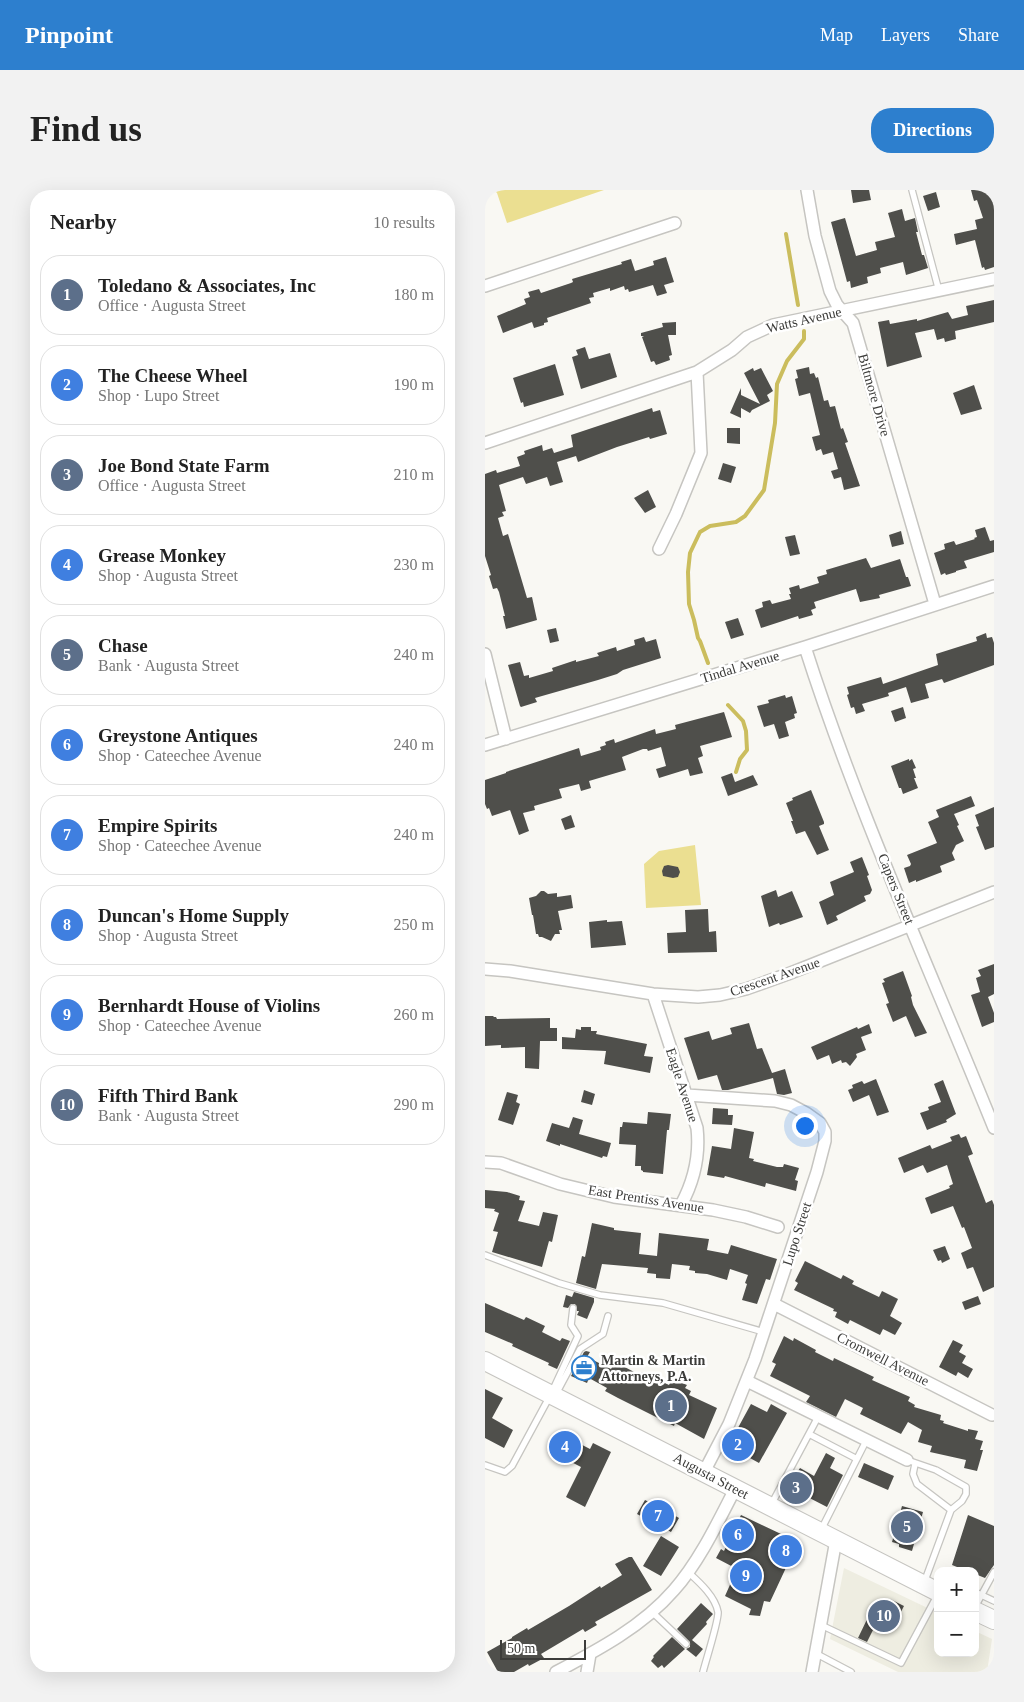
<!DOCTYPE html>
<html lang="en">
<head>
<meta charset="utf-8">
<style>
  body { margin:0; font-family:"Times New Roman",serif; background:#f2f2f2; color:#222 }
  .controls { position:absolute; right:15px; bottom:15px; display:grid; overflow:hidden; border-radius:10px; box-shadow:0 5px 20px #0002 }
  .controls button { width:45px; height:45px; display:grid; place-items:center; padding:0; border:0; border-bottom:1px solid #e0e0e0; background:#fff; color:#222; font:25px sans-serif }
  .scale { position:absolute; left:15px; bottom:12px; width:86px; box-sizing:border-box; padding-left:5px; border:2px solid #3c3c3a; border-top:0; font-size:14px; line-height:18px; white-space:nowrap; color:#3c3c3a; -webkit-text-stroke:4px #fff; paint-order:stroke }
  .you { position:absolute; left:319px; top:935px; width:18px; height:18px; margin:-12px; border:4px solid #fff; border-radius:50%; background:#1a73e8; box-shadow:0 0 0 8px #1a73e833 }
  .badge { display:grid; place-items:center; width:32px; height:32px; border-radius:50%; background:#2d7fce; color:#fff; font-size:16px; font-weight:700 }
  .pin { position:absolute; translate:-50% -50%; border:2px solid #fff; box-shadow:0 1px 5px #0006 }
  .list { margin:0; padding:0; list-style:none }
  h2 { display:flex; justify-content:space-between; align-items:center; height:65px; margin:0; padding:0 20px; font-size:21px }
  h2 small { font-size:16px; font-weight:400; color:#767676 }
  .list li { display:grid; grid-template-columns:32px 1fr auto; gap:15px; align-items:center; box-sizing:border-box; height:80px; margin:0 10px 10px; padding:0 10px; border:1px solid #e0e0e0; border-radius:20px }
  .list b { display:block; font-size:19px; white-space:nowrap }
  .list p { margin:0; font-size:16px; white-space:nowrap; color:#767676 }
  .list em { font-size:16px; font-style:normal; color:#767676 }
  .map { position:relative; flex:none; width:509px; height:1482px; overflow:hidden; border-radius:20px }
  header { display:flex; align-items:center; gap:30px; box-sizing:border-box; height:70px; padding:0 25px; background:#2d7fce; color:#fff }
  header strong { font-size:24px }
  nav { display:flex; gap:28px; margin-inline-start:auto; font-size:18px }
  .intro { display:flex; align-items:center; justify-content:space-between; box-sizing:border-box; height:120px; padding:0 30px }
  h1 { margin:0; font-size:35px }
  .button { padding:12px 22px; border-radius:20px; background:#2d7fce; color:#fff; font-size:18px; font-weight:700 }
  main { display:flex; gap:30px; padding:0 30px }
  aside { flex:1; background:#fff; border-radius:20px; box-shadow:0 5px 20px #0002 }
  .map>svg:first-child { display:block }
  .built { fill:#eeede1 }
  .green { fill:#ebdf91 }
  .lines { fill:none; stroke-linecap:round; stroke-linejoin:round }
  .stream { stroke:#cbbd5d; stroke-width:4 }
  .building { fill:#4f4f4b }
  .service-casing { stroke:#c6c5c1; stroke-width:8 }
  .minor-casing { stroke:#c6c5c1; stroke-width:14 }
  .primary-casing { stroke:#c6c5c1; stroke-width:20 }
  .service { stroke:#fff; stroke-width:5.5 }
  .minor { stroke:#fff; stroke-width:11 }
  .primary { stroke:#fff; stroke-width:18 }
  .labels { text-anchor:middle; dominant-baseline:central; stroke-width:5; stroke-linejoin:round; paint-order:stroke }
  .street-label { font-size:14px; fill:#3c3c3a; stroke:#fff }
  .poi-label { font-size:14px; font-weight:bold; fill:#3c3c3a; stroke:#fff; text-anchor:start }
</style>
</head>
<body>
<header>
<strong>Pinpoint</strong>
<nav><a>Map</a><a>Layers</a><a>Share</a></nav>
</header>
<div class="intro"><h1>Find us</h1><a class="button">Directions</a></div>
<main>
<aside>
<h2>Nearby<small>10 results</small></h2>
<ul class="list">
<li><span class="badge" style="background:#5c6f8a">1</span><div><b>Toledano &amp; Associates, Inc</b><p>Office · Augusta Street</p></div><em>180 m</em></li>
<li><span class="badge" style="background:#3f7fe0">2</span><div><b>The Cheese Wheel</b><p>Shop · Lupo Street</p></div><em>190 m</em></li>
<li><span class="badge" style="background:#5c6f8a">3</span><div><b>Joe Bond State Farm</b><p>Office · Augusta Street</p></div><em>210 m</em></li>
<li><span class="badge" style="background:#3f7fe0">4</span><div><b>Grease Monkey</b><p>Shop · Augusta Street</p></div><em>230 m</em></li>
<li><span class="badge" style="background:#5c6f8a">5</span><div><b>Chase</b><p>Bank · Augusta Street</p></div><em>240 m</em></li>
<li><span class="badge" style="background:#3f7fe0">6</span><div><b>Greystone Antiques</b><p>Shop · Cateechee Avenue</p></div><em>240 m</em></li>
<li><span class="badge" style="background:#3f7fe0">7</span><div><b>Empire Spirits</b><p>Shop · Cateechee Avenue</p></div><em>240 m</em></li>
<li><span class="badge" style="background:#3f7fe0">8</span><div><b>Duncan's Home Supply</b><p>Shop · Augusta Street</p></div><em>250 m</em></li>
<li><span class="badge" style="background:#3f7fe0">9</span><div><b>Bernhardt House of Violins</b><p>Shop · Cateechee Avenue</p></div><em>260 m</em></li>
<li><span class="badge" style="background:#5c6f8a">10</span><div><b>Fifth Third Bank</b><p>Bank · Augusta Street</p></div><em>290 m</em></li>
</ul>
</aside>
<div class="map">
<svg width="509" height="1482" viewBox="0 0 509 1482">
  <rect width="100%" height="100%" fill="#f9f8f3"/>
  <path class="built" d="M359 1378 453 1423V1463H490V1441L507 1449 502 1482H413L345 1449Z"/>
  <path class="green" d="M9 0H119L22 33 12 3Z
    M210 655 216 715 161 718 159 674 174 661Z"/>
  <g class="lines">
    <path class="stream" d="M301 44 313 115
      M223 473 215 451 213 448 209 430 204 414 203 382 205 363 215 342 225 336 251 332 260 326 279 300 290 233 292 194 302 171 319 149V141
      M243 515 258 531 261 541 262 560 255 569 251 582"/>
  </g>
  <path class="building" d="M366 0H384L386 10 368 13Z
    M486 0H509V77L500 80 499 77 497 78 490 50 471 55 469 44 492 39 490 30 498 28 492 10 489 11Z
    M451 2 455 17 443 21 438 6Z
    M417 19 420 31 430 28 433 42H431L437 65H439L443 78 421 85 418 72 395 78 396 83 382 87 383 93 366 98 365 91 362 92 361 88 346 32 360 28 371 66 392 60 390 52 410 47 403 23Z
    M181 67 189 92 179 95 182 103 172 106 168 95 144 102 143 99 140 100 139 96 125 101V98L108 103 109 107 104 108 106 113 62 128 63 132 59 133V135L49 138 47 132 18 143 12 126 41 114 39 109 45 107 43 102 54 99 56 103 86 93 88 92 87 89 137 74 136 72 146 69 150 81 169 75 168 71Z
    M509 110V132L470 141 471 149 460 152 459 148 452 150 449 139 430 143 437 167 402 177 393 132 404 130 405 134 432 129V131L463 122 467 129 483 125 481 116Z
    M191 132V145H183L187 165 184 166 185 170 171 175 169 171 166 172 157 147 159 146H156V143L178 137 177 133Z
    M100 157 104 169 125 163 132 187 96 199 87 167 93 165 91 160Z
    M70 174 79 205 39 217 38 212 36 213 28 188Z
    M324 177 325 184 329 183 331 188 333 187 339 211 343 210 345 217 350 216 356 239 358 238 363 252 360 253 375 296 359 300 356 287 349 289 346 281 353 279 348 262 338 265 336 259 331 261 327 247 335 245 325 203 314 206 310 189 313 188 311 180Z
    M268 178 269 181 276 178 288 201 282 205 285 211 267 220 265 223 256 218V228L245 223 256 198V205L275 214 259 183Z
    M489 195 497 219 476 225 468 203Z
    M167 218 168 222 175 220 182 244 165 249 164 247 132 257 93 272 91 266 72 272 78 292 65 296 62 287 41 294 38 287 14 295 21 321 17 322 19 326 13 328 18 346 23 344 42 408 47 407 52 430 21 439 18 426H20L14 402 12 398 8 399 4 386 6 385 0 366V284L11 280 12 283 35 276 32 267 40 264 39 261 57 255 58 261 67 258 69 263 88 257 86 245Z
    M242 238H255V254L242 253Z
    M238 273 251 277 246 293 233 289Z
    M163 300 171 317 160 323 149 308Z
    M500 337 505 351 509 350V362L479 371 482 378 471 381V382L461 385 460 383 456 385 449 363 460 359 459 354 469 351 471 355 490 349 489 348 492 347 490 340Z
    M416 341 419 354 407 357 404 345Z
    M310 345 315 364 305 366 300 347Z
    M381 368 386 378 415 369 421 387H423L426 396 394 405 395 408 375 412 371 399 329 412 331 418 326 420 328 425 314 429 313 426 276 438 270 420 278 417 277 412 285 410 287 414 306 409 304 404H306L304 398 314 395 315 399 334 393 332 387 342 384 341 380Z
    M253 428 259 445 246 449 240 432Z
    M71 438 74 451 65 453 62 440Z
    M501 443 502 448 507 447 509 453V475L459 493 457 489 440 494 444 508 426 513 421 497 403 503 404 506 377 514 380 521 371 524 369 517 366 518 362 505 364 504 362 497 396 487 398 494 453 475 451 464 492 451 491 447Z
    M159 447 161 452 171 449 176 468 138 480 132 484 113 490 50 508 52 512 36 517 35 516 23 475 35 472 39 486 44 485V488L68 481 67 478 91 470V472L114 466 112 463 131 457 132 461 150 455 149 450Z
    M300 505 301 508 307 506 312 523 309 524 310 528 300 532 304 546 294 549 289 534 279 537 272 516 284 513 283 510Z
    M418 517 421 528 410 532 406 521Z
    M239 522 247 547 215 556 218 566 213 568 218 583 205 586 203 579 174 588 171 579 181 576 176 557 163 561 162 559H158L137 567 141 580 104 591 106 598 96 601 94 594 74 599 77 608 49 616 50 620 38 623 44 641 34 645 25 620 7 626 4 618 2 619 0 614V590L21 583V582L94 558 96 566 116 560 115 557 121 555 120 552 129 549 130 553 170 539 171 544 191 539 190 535Z
    M424 569V571L427 569 431 578 428 579 431 588H429L433 598 418 604 416 598H414L406 576Z
    M247 583 250 592 268 585 273 595 243 606 236 587Z
    M326 600 339 632V634L334 636 344 660 332 665 320 641 311 644 306 631H308L301 613 308 610 307 608Z
    M486 606 490 616 469 624 474 635 472 636 479 651 471 655 467 663 470 670 455 676 457 682 431 692V690L424 693 419 678 425 676 426 674 422 665 452 653 443 632 454 627 451 620Z
    M509 617V657L500 660 491 637 494 636 490 625Z
    M86 625 90 637 80 640 76 629Z
    M377 667 384 685 382 686 387 700 385 704 379 706 381 711 351 726 353 730 342 735 334 712 349 705 345 692 369 682 365 672Z
    M183 675 193 677 195 682 193 687 188 688 178 686 177 681 179 676Z
    M291 700 293 707 307 701 318 727 295 735 294 733 284 737 276 706Z
    M56 701H59L63 704 72 703V707L86 705 88 718 73 721 77 740H74L75 744H70L66 751 57 747H54L53 744H51L48 725H47L44 708 51 706Z
    M223 719 224 742 231 741 232 762 183 763 182 743 201 742 200 720Z
    M122 730V732L137 731 141 755 106 758 104 732Z
    M509 774V804L503 807 509 823V832L497 837 486 805 495 802 491 788 496 786 493 780Z
    M418 781 427 806 426 807 428 815 442 843 430 847 421 826 408 832 401 814 404 813 397 793 400 792 398 789Z
    M0 826H8L9 827H11L12 829 65 828V838H72V851H55L54 879 40 878V857L16 858V855L0 856Z
    M264 833 272 859 277 858 287 883 300 879 307 903 299 905 292 904 288 888 243 900H237L232 885 213 890 199 848 224 841 227 850 247 844 245 838Z
    M384 834 387 843 376 847 381 860 371 864 372 867 365 876 361 872 357 873 356 870 347 874 344 865 332 870 326 857 372 837 373 839Z
    M96 837H106V841H112L111 844 162 854 159 866 168 867 165 883 119 874 121 861 77 859V847L90 848 91 839 96 840Z
    M391 889 404 922 392 926 384 905 368 912 363 900 368 898 367 895 377 891 379 894Z
    M458 890 471 924 461 930 462 932 442 940 435 923 444 920 443 917 456 912 449 894Z
    M99 900 110 904 107 915 96 912Z
    M22 902 33 905 31 912 35 914 28 935 13 930Z
    M228 918 243 919V925H248L247 935 227 934Z
    M163 922 186 924 184 940H182L178 984 158 982V981L156 980V976H150L151 955 134 954 135 937H137L138 932 162 934Z
    M88 927 98 930 94 944 126 953 122 967 118 966 117 968 75 954V956L61 951 67 933 84 938Z
    M249 938 269 942 264 968 269 969 268 971 292 977H298L299 974 314 978 310 990 313 991 311 1001 281 993 280 997 240 986 239 988 222 985 227 956 246 959Z
    M474 944 476 948 481 946 488 964 483 966 501 1013 507 1010 509 1015V1097L498 1102 488 1077 482 1079 476 1063 487 1058 479 1037 477 1038 468 1016 446 1024 440 1008 465 998 464 996 468 994 462 975 442 983 438 975 419 983 413 968 445 955 447 959 467 951 465 947Z
    M0 1000 22 1002 35 1006 34 1010 40 1011 33 1031 54 1036 58 1022 73 1025 67 1052 64 1051 57 1077 7 1062 13 1042 8 1041 14 1023 9 1021 10 1019 0 1018Z
    M107 1033 129 1038V1040L156 1043 154 1064 172 1066 174 1043 224 1049 222 1060 243 1064 246 1055 292 1069 285 1090 281 1089 272 1114 257 1110 262 1094 260 1093 263 1085 245 1079 242 1090 222 1084 210 1083V1081L204 1080 205 1076 187 1074 185 1089 171 1088V1084L162 1083 163 1078 117 1074 111 1099 91 1093 97 1066 100 1067Z
    M460 1056 465 1069 457 1073 456 1070 453 1071 448 1060Z
    M320 1071 356 1089 358 1085 369 1091 367 1094 394 1107 397 1101 413 1109 405 1126 417 1133 410 1145 398 1139 395 1145 365 1130 363 1134 350 1127 352 1122 348 1121 349 1119 309 1100 313 1093 310 1091Z
    M89 1102 109 1108V1112L102 1129 92 1125 94 1121H92L90 1114H86L83 1118 78 1117 81 1105 87 1107Z
    M493 1106 496 1114 480 1120 477 1112Z
    M0 1113 39 1130 41 1127 60 1136 57 1142 75 1151 77 1148 85 1151 72 1179 63 1175 64 1173 27 1156 28 1154 0 1142Z
    M299 1146 308 1151 309 1148 331 1160 330 1162 348 1171 349 1168 389 1187 387 1190 425 1207 423 1211 430 1215 429 1217 456 1225 455 1230 459 1231 458 1233 483 1241V1239L493 1241 490 1249 498 1251 495 1260H498L492 1281 479 1278 481 1270 445 1262 447 1256 433 1252 437 1240 423 1232 416 1244 375 1224 378 1218 360 1209 351 1227 321 1212 325 1206 285 1186 291 1174 287 1172Z
    M468 1150 478 1155 474 1162 481 1166 477 1173 488 1179 483 1188 473 1182 471 1186 454 1177Z
    M101 1161 105 1162 102 1167 126 1179 130 1172 155 1185 157 1182 184 1195 186 1191 191 1193 192 1191 202 1195 200 1198 206 1201 204 1205 232 1218 219 1249 190 1233 189 1236 133 1208 120 1201 122 1198 104 1188 102 1193 86 1186 99 1162Z
    M0 1199 18 1208 7 1228 28 1240 19 1258 0 1248Z
    M266 1214 282 1222 286 1214 302 1223 274 1273 243 1256Z
    M72 1242 105 1259 108 1253 126 1262 100 1317 81 1307 96 1277 63 1260Z
    M341 1263 350 1268 345 1278 358 1285 342 1317 305 1298 306 1296 303 1294 310 1280 313 1281 315 1278 329 1286Z
    M379 1273 409 1286 403 1300 373 1287Z
    M160 1310 172 1316 174 1312 182 1316 180 1320 194 1328 186 1342 152 1324Z
    M417 1316 438 1322 427 1361 414 1357V1354L407 1352Z
    M256 1325 313 1352 285 1412 279 1411 275 1426 264 1425 266 1419 240 1406 252 1379 231 1368 236 1359 239 1361Z
    M483 1325 509 1336V1375L500 1388 490 1384V1381H482L467 1375Z
    M176 1346 194 1357 176 1386 158 1376Z
    M144 1367H147L167 1400 110 1432 112 1435 100 1442 98 1439 56 1464 59 1468 44 1476 43 1474 29 1482H13L2 1462 27 1448V1447L42 1438 43 1440 84 1416 115 1396 116 1398 137 1385 130 1374Z
    M405 1409 419 1416 405 1443 390 1436 382 1452 373 1448 387 1419 391 1420 395 1411 402 1415Z
    M216 1413 228 1424 221 1432 222 1434 207 1450 218 1459 211 1467 201 1459 205 1457V1452L192 1439Z
    M187 1447 200 1459 179 1478 177 1475 173 1478 166 1471 169 1467 168 1466Z"/>
  <g class="lines">
    <defs>
      <path id="service" d="M427 0 454 101
        M0 1065 74 1093 115 1105 178 1113 279 1142
        M71 1204 95 1159 118 1144 123 1126
        M324 1244 372 1269
        M422 1270 451 1280 481 1297V1304L477 1311 466 1320 439 1393
        M430 1274 428 1284 432 1294 466 1320
        M0 1275 20 1282 27 1276 66 1204 93 1146 86 1135 88 1118
        M286 1315 333 1227
        M336 1340 381 1251
        M203 1382C214 1392 230 1406 233 1422 234 1430 221 1470 218 1482
        M490 1402 509 1411
        M490 1417 509 1382
        M167 1422 201 1454
        M336 1435 416 1473 453 1404
        M330 1463 366 1482"/>
      <path id="minor" d="M322 0 330 46 345 101 352 115 368 133 450 414
        M0 96 190 33
        M0 253 212 182 247 160 262 147 288 135 509 89
        M174 359 191 324 216 263 212 182
        M320 457C372 620 445 779 509 938
        M0 464 21 549
        M0 555 320 457 509 396
        M0 779 25 781 168 804 213 807 235 805 261 799 303 784 509 702
        M168 804 212 938C215 965 209 991 196 1015
        M202 905 290 911 306 915 321 923 335 933 340 942V951L332 982 270 1169 244 1234 219 1282
        M0 972 16 973 75 994 129 1007 228 1020 261 1027 293 1037
        M289 1114 507 1225
        M262 1191 422 1270
        M71 1482C113 1460 158 1436 189 1400 214 1372 233 1332 250 1299
        M102 1482 105 1464
        M327 1482 351 1350"/>
      <path id="primary" d="M0 1171 453 1402
        M490 1421 509 1430"/>
    </defs>
    <use href="#service" class="service-casing"/>
    <use href="#minor" class="minor-casing"/>
    <use href="#primary" class="primary-casing"/>
    <use href="#service" class="service"/>
    <use href="#minor" class="minor"/>
    <use href="#primary" class="primary"/>
  </g>
  <defs>
    <symbol id="office-ring" viewBox="-11 -11 22 22"><circle r="9.5" fill="#fff" stroke="#2d7fce" stroke-width="1.5"/><path d="M-6-3h4V-5.5h4V-3h4V5H-6ZM-1-4.5V-3h2v-1.5ZM-6 0V1H6V0Z" fill="#2d7fce"/></symbol>
  </defs>
  <g fill-rule="evenodd">
    <use href="#office-ring" x="85" y="1164" width="28" height="28"/>
  </g>
  <g class="labels">
    <g class="street-label">
      <text transform="translate(319 130) rotate(-13)">Watts Avenue</text>
      <text transform="translate(389 205) rotate(74)">Biltmore Drive</text>
      <text transform="translate(255 477) rotate(-17)">Tindal Avenue</text>
      <text transform="translate(411 699) rotate(68)">Capers Street</text>
      <text transform="translate(290 787) rotate(-19)">Crescent Avenue</text>
      <text transform="translate(197 895) rotate(72)">Eagle Avenue</text>
      <text transform="translate(161 1009) rotate(9)">East Prentiss Avenue</text>
      <text transform="translate(312 1044) rotate(-72)">Lupo Street</text>
      <text transform="translate(398 1169) rotate(27)">Cromwell Avenue</text>
      <text transform="translate(226 1286) rotate(28)">Augusta Street</text>
    </g>
    <g class="poi-label">
      <text x="116" y="1170">Martin &amp; Martin<tspan x="116" dy="16">Attorneys, P.A.</tspan></text>
    </g>
  </g>
</svg>
<div class="controls">
<button>+</button>
<button>−</button>
</div>
<div class="scale">50 m</div>
<div class="you"></div>
<div class="pin badge" style="left:186px;top:1216px;background:#5c6f8a">1</div>
<div class="pin badge" style="left:253px;top:1255px;background:#3f7fe0">2</div>
<div class="pin badge" style="left:311px;top:1298px;background:#5c6f8a">3</div>
<div class="pin badge" style="left:80px;top:1257px;background:#3f7fe0">4</div>
<div class="pin badge" style="left:422px;top:1337px;background:#5c6f8a">5</div>
<div class="pin badge" style="left:253px;top:1345px;background:#3f7fe0">6</div>
<div class="pin badge" style="left:173px;top:1326px;background:#3f7fe0">7</div>
<div class="pin badge" style="left:301px;top:1361px;background:#3f7fe0">8</div>
<div class="pin badge" style="left:261px;top:1386px;background:#3f7fe0">9</div>
<div class="pin badge" style="left:399px;top:1426px;background:#5c6f8a">10</div>
</div>
</main>
</body>
</html>
